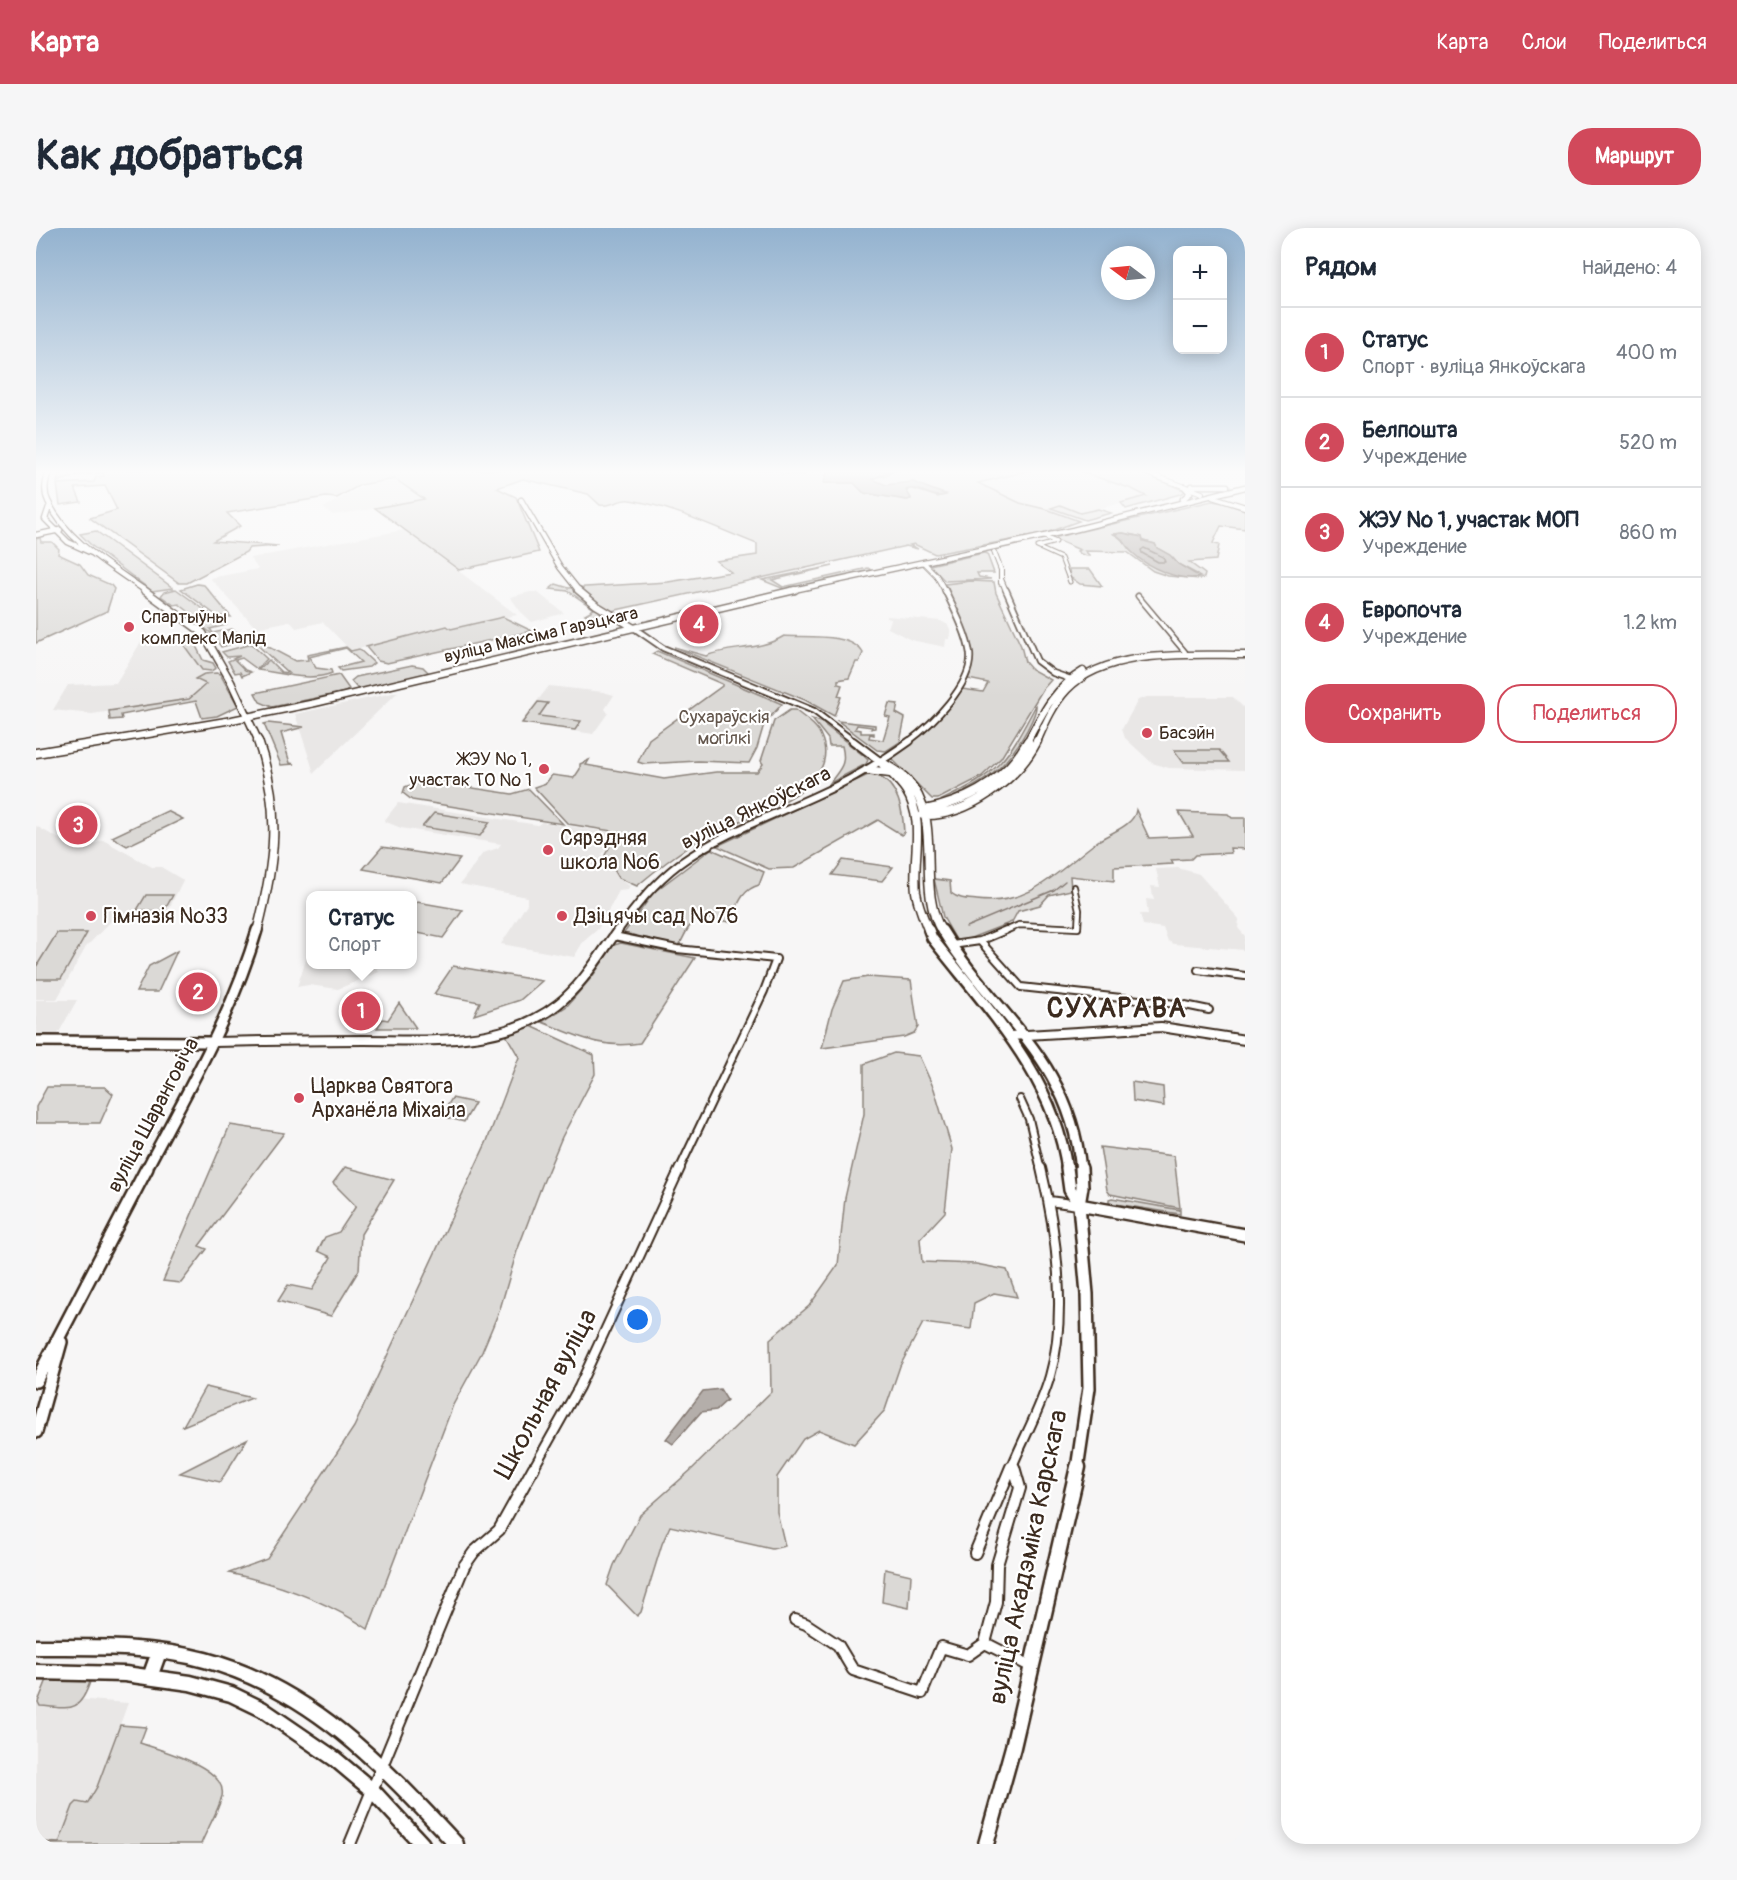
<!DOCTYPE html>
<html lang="ru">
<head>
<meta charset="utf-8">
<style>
  body { margin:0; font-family:Pangolin,sans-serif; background:#f6f6f7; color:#1f2937 }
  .controls { position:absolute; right:18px; top:18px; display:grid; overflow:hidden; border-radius:12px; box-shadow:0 3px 15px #0003 }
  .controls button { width:54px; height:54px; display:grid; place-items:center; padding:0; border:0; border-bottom:2px solid #e0e1e3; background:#fff; color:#1f2937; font:30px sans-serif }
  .compass { position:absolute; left:1065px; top:18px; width:54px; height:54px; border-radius:50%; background:#fff; box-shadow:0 3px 15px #0003; rotate:286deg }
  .you { position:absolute; left:602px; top:1092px; width:21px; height:21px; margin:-15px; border:4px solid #fff; border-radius:50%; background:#1a73e8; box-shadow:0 0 0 9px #1a73e833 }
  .badge { display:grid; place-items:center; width:39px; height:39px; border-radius:50%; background:#d1495b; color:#fff; font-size:20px; font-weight:700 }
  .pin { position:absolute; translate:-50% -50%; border:3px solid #fff; box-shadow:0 2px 6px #0006 }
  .popup { position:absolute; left:270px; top:663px; width:111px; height:78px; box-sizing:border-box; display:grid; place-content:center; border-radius:12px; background:#fff; filter:drop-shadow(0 2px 4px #0005); font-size:20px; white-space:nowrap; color:#747a83 }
  .popup b { font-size:22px; color:#1f2937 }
  .popup::after { content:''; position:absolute; left:50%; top:100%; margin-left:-12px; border:12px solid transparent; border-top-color:#fff }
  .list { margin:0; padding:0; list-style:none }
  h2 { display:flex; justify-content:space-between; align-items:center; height:78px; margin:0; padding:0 24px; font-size:26px }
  h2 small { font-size:20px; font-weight:400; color:#747a83 }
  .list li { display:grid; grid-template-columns:39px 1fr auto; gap:18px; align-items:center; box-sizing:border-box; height:90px; padding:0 24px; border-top:2px solid #e0e1e3 }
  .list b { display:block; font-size:22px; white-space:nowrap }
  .list p { margin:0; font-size:20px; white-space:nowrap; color:#747a83 }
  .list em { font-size:20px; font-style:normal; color:#747a83 }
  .actions { display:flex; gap:12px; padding:18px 24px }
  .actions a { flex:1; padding:14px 0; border:2px solid #d1495b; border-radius:24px; text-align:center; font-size:21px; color:#d1495b }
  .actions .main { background:#d1495b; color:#fff }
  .map { position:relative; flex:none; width:1209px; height:1616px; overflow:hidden; border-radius:24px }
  header { display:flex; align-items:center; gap:36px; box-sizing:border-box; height:84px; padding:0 30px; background:#d1495b; color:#fff }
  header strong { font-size:28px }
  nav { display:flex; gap:33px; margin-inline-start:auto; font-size:21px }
  .intro { display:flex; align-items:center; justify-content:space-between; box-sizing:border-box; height:144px; padding:0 36px }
  h1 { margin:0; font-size:42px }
  .button { padding:15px 27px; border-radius:24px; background:#d1495b; color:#fff; font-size:21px; font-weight:700 }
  main { display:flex; gap:36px; padding:0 36px }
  aside { flex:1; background:#fff; border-radius:24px; box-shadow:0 3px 15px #0003 }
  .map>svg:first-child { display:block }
  .built { fill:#e9e7e6 }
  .green { fill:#dbd9d6; stroke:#8b827a; stroke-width:1.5; fill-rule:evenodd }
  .water { fill:#b4aeaa; stroke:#847972; stroke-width:1.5 }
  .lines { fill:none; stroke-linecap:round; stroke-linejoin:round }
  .shore { stroke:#6b5f56; stroke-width:1.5 }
  .stream { stroke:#847972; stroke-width:1.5 }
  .minor-far5-casing { stroke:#3b2a1e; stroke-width:5 }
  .minor-far4-casing { stroke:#3b2a1e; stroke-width:7 }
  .minor-far3-casing { stroke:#3b2a1e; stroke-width:8 }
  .minor-far2-casing { stroke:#3b2a1e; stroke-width:10 }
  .minor-far1-casing { stroke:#3b2a1e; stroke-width:12 }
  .minor-casing { stroke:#3b2a1e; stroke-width:14 }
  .tertiary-far3-casing { stroke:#3b2a1e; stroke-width:6 }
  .tertiary-far2-casing { stroke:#3b2a1e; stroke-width:8 }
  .tertiary-far1-casing { stroke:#3b2a1e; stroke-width:10 }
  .tertiary-casing { stroke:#3b2a1e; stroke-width:12 }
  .secondary-far5-casing { stroke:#3b2a1e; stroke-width:7 }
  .secondary-far4-casing { stroke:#3b2a1e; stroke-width:9 }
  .secondary-far3-casing { stroke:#3b2a1e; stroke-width:11 }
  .secondary-far2-casing { stroke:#3b2a1e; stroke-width:14 }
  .secondary-far1-casing { stroke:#3b2a1e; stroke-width:16 }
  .secondary-casing { stroke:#3b2a1e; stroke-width:19 }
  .minor-far5 { stroke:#fff; stroke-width:3 }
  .minor-far4 { stroke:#fff; stroke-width:4 }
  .minor-far3 { stroke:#fff; stroke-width:4.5 }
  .minor-far2 { stroke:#fff; stroke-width:6 }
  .minor-far1 { stroke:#fff; stroke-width:8 }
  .minor { stroke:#fff; stroke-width:10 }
  .tertiary-far3 { stroke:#fff; stroke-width:4 }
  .tertiary-far2 { stroke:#fff; stroke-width:4.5 }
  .tertiary-far1 { stroke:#fff; stroke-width:6 }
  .tertiary { stroke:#fff; stroke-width:8 }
  .secondary-far5 { stroke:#fff; stroke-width:4.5 }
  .secondary-far4 { stroke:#fff; stroke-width:6 }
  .secondary-far3 { stroke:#fff; stroke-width:8 }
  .secondary-far2 { stroke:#fff; stroke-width:9 }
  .secondary-far1 { stroke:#fff; stroke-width:11 }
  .secondary { stroke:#fff; stroke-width:14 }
  .poi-dot { fill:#d1495b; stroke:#fff; stroke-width:2 }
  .labels { text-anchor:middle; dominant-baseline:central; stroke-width:4.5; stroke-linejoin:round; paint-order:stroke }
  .far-poi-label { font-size:18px; fill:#3b2a1e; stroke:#fff; text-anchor:start }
  .far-street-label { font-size:18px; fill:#3b2a1e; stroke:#fff }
  .far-park-label { font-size:18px; fill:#63564c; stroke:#fff }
  .street-label { font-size:21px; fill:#3b2a1e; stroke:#fff }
  .poi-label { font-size:21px; fill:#3b2a1e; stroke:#fff; text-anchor:start }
  .near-street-label { font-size:26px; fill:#3b2a1e; stroke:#fff }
  .district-label { font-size:27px; font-weight:bold; letter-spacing:1.5px; fill:#3b2a1e; stroke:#fff }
</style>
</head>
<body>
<header>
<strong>Карта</strong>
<nav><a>Карта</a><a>Слои</a><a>Поделиться</a></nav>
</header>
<div class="intro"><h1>Как добраться</h1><a class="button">Маршрут</a></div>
<main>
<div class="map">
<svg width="1209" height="1616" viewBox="0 0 1209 1616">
  <rect width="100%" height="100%" fill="#f7f6f6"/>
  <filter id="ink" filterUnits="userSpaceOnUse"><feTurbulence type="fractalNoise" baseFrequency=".0167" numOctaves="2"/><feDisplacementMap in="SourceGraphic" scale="12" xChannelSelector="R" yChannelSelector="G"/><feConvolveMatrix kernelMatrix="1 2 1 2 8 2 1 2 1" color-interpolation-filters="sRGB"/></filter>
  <g filter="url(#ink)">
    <path class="built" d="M996 242H1040L1096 261 1111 269 1031 288 984 275 942 254Z
      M396 247 456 263 297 287 287 280 327 258Z
      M368 302 481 387 414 401 411 398 315 423 287 394 260 400 254 393 220 400 174 350 222 341 214 330Z
      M494 364H501L528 385 496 394 485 384 474 369Z
      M851 388 905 393 912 397 915 403 914 411H910L909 419 875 412 852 400 855 391 851 390Z
      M142 409 164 437 172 454 159 471 56 486 17 482 32 457 80 455 106 412Z
      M513 458 567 464 578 467 569 481 572 485 557 506 484 495Z
      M362 464 278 545 259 486Z
      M1111 469H1197L1209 481V542L1133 540 1116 535 1089 510 1086 501 1102 472Z
      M362 575 502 597 506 594 579 605 566 627 582 650 594 658 591 662 583 663 562 701 547 714 538 729 465 716 491 676V669L424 656 447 625 462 620 465 616 365 600 348 593Z
      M0 598 36 618 47 617 51 620 67 612 116 639H125L147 652 132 683 89 693H75L50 719 21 771H0Z
      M1142 640 1163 646 1203 691 1202 700 1209 708 1208 722 1138 716 1132 713 1127 700 1107 697 1104 686H1112L1110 671 1118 672 1115 658 1124 659 1120 641Z
      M274 719V736L339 737 343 744 302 761 273 757 261 759Z
      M0 772H41L22 806H0Z
      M0 1468 92 1475 61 1559 51 1576 41 1574 37 1578 23 1615 8 1614 7 1616H0Z"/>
    <path class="green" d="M24 242H742L747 246 768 247 773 242H792L788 255H818L828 265 870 272 875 271 870 264 874 260 902 269 910 266 890 261 877 254 850 257 839 254 836 250 851 247 857 242H996L942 255 984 275 1013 282 1043 293 1007 306 899 326 878 316 874 317 882 321 870 318 553 388 549 386 558 381 532 363 514 361 520 356 533 360 632 354 695 344 680 333 721 327V316C680 300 638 279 594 272 585 270 576 279 564 277L552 266 487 251 461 260 480 269 503 324 423 342 339 280 388 271 359 251 324 257 301 270 290 269 191 285 204 298 177 313 243 318 213 320 210 324 151 355H143L54 290 81 282 69 258 39 260 45 274 24 277 21 256 58 254 60 249 68 248V245L43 247 21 254Z
      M1040 242H1097L1150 263 1144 266 1090 281 1085 275 1110 268 1096 261Z
      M1176 273 1188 275 1209 282V301L1185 298 1177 315 1183 317 1180 332 1153 334 1169 346 1168 350 1164 351 1132 348 1117 343 1091 324 1049 323 1054 328C1049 328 1044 326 1041 323L1044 322 1016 310ZM1087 305 1106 309 1107 313 1119 316 1121 320 1136 329 1142 336 1161 346 1158 350C1135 347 1115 339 1097 325 1087 317 1091 313 1078 306Z
      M1024 277 1044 285 1062 281 1075 285 1049 292 1015 280Z
      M60 303 137 360 116 363 56 318 44 306Z
      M4 310 5 314H16L23 321 22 326 44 336 52 347 75 357 78 361 71 383 0 415V311Z
      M948 325 951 326 958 345H941L943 349 955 351 909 353 894 337Z
      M797 338 736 352 747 359 832 340 835 342 748 361 726 352Z
      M1033 341H1054L1066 358 1044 356 1034 349Z
      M935 353 958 354 960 365 985 418 989 434 995 441 1015 452 1007 461 965 530 945 549 902 571H896L855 530 896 497 926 461 947 464 952 455 932 451C942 418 923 386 909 356Z
      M161 356 168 357 195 389 181 388 145 361Z
      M140 361 177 388 162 391 143 376 138 377 125 368 128 364Z
      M467 389 496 403 351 435 342 433 330 419 411 398 415 401Z
      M180 390 190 397 174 401 177 405 196 401 212 412 185 419 176 406 160 393Z
      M748 408C769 410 815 404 827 425L823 434H820L813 450 802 452V456L806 457 802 468 805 469 798 488 769 472 638 419 670 428C694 418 724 423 748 408Z
      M142 409 157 412 167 432 177 435 180 440 175 443 166 442Z
      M223 414 259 433 272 432 271 427 310 419 315 423 323 421 338 435 333 439 305 443 302 440 325 434 310 420 273 429 280 440 295 442 296 445C273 454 247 445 222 442L233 432 245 444 252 445 219 415Z
      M215 416 231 431 221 441 206 430 199 432 209 442 215 444 206 448 204 444 199 445 192 433 204 428 191 429 186 424Z
      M621 423 746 476 728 496 721 520 713 535 662 533 608 536 602 534 613 511 686 458V456L616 426Z
      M376 437 387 439 393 445 329 461 321 460 315 453 320 449Z
      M180 445 184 446 202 478 181 488 166 490 160 473 85 487 86 491 74 492 73 483 153 471 170 456 159 451 168 446Z
      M303 447 313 461 309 464 236 479 224 474 219 465Z
      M502 474 512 475 503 488 545 493 539 502 486 495Z
      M853 475 862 476 860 485 869 490 864 514 850 523 841 522 802 493 839 497V500L835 501 836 499 821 497 819 501 825 502V505H838V507L834 506 833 510 847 512 854 489 849 488Z
      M1000 477C1001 484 995 494 991 502 968 544 950 553 909 573L906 572C964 545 971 532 1000 477Z
      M754 482H759C767 489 781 497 785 508 809 562 714 587 680 603 650 618 626 637 601 658L583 650 569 627 582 604 532 596 498 559 510 555 516 547 538 550 544 541V536L553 532 550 537 628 551 680 544H721L727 536 725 533 738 493Z
      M776 491 785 494 828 528 832 532 830 536 794 555C803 541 811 538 806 518H793L792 511Z
      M232 495 268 499 245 505 254 535 259 536 245 537 228 496Z
      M1138 522H1183L1193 534H1147Z
      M834 546C861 550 867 582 868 605L866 607 842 592 758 640 733 641 681 618Z
      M403 553 433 555 430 559 476 566 493 561 527 596 376 572 367 565 369 559C378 554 392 556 403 553Z
      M1100 582 1113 610 1157 608 1143 584 1192 586 1196 590H1209V621L1194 620 1195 625 1159 627 1155 631 1135 632 1137 636 1078 639V653L1034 648 1035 662 1013 667 1004 677 982 683 976 694 922 715 907 689 898 651 914 653 915 665C922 671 932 671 941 672 994 679 1022 642 1062 613 1073 605 1098 598 1100 582Z
      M131 583 147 591 91 618 76 609Z
      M398 585 454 594 444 608 386 599Z
      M346 619 424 631 406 655 327 641Z
      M675 621 728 644 723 657C705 662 702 677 694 694 659 688 659 685 643 718L588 705 618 664Z
      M807 632 857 639 846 653 796 647Z
      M110 667H137L128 683 101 682Z
      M381 674 427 682 407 710 376 704V681Z
      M21 705H51L25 751H0V739Z
      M585 715 659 730 604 815C566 822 540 807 506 794L531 778 556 749 578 717Z
      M141 723 122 764H100L113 738Z
      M417 738 506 753 484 772 438 787 444 774 398 766Z
      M832 749 875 752 882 799 878 805 868 809 786 820 796 781 808 753Z
      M363 775 380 800H341L347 791 352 792Z
      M495 798 558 827 559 846 526 909 506 957 481 1023 464 1081 446 1124 417 1177 332 1401C289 1372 243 1356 193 1345L231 1331 318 1199 451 913 483 829 470 807Z
      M858 825 883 828 898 861 916 921 909 984 884 1011 886 1034 940 1036 971 1042 981 1069 958 1065 938 1075 935 1101 887 1095 864 1138 849 1182 818 1216 783 1202 767 1211 741 1249V1284L749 1318 736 1321 634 1298 626 1316 605 1384 601 1388 571 1357 578 1337 604 1287 655 1242 735 1164 734 1111 773 1078 802 1037 809 970 828 886V836Z
      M1096 854 1127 859 1128 878 1097 873Z
      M11 859H69L77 866 64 895H0V879Z
      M416 870 439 875 428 894 405 888Z
      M194 897 248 905 163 1018 171 1021 145 1055 127 1053Z
      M1064 919 1138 928 1144 980 1074 966 1071 962Z
      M309 939 358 952 325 1006 323 1042 295 1088 242 1073 252 1057 276 1062 295 1029 282 1023 289 1009 303 1004 320 978 297 955Z
      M1076 970 1144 982V986L1073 975V971Z
      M169 1159H170L216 1170 147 1198Z
      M211 1211 184 1254 144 1245Z
      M849 1341 875 1347 873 1380 846 1374Z
      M17 1448 52 1449 54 1454C43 1486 34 1480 4 1478L2 1474 10 1454Z
      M84 1497 110 1499 104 1515C124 1522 192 1539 186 1568 182 1584 171 1601 165 1616H7L8 1614 23 1615 37 1578 41 1574 51 1576 61 1559Z"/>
    <path class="water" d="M792 242H857L836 251 850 257 877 254 910 267C895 272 883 256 870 262L875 270 872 272 828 265 818 255H788Z
      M1087 305 1106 309 1107 313 1119 316 1121 320 1134 327 1142 336 1164 349C1144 354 1111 339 1097 325 1087 316 1092 313 1078 306Z
      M684 1161 691 1172 680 1182 665 1184 637 1216 630 1211 667 1163Z"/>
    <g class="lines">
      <path class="shore" d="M1108 320 1127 329 1129 334H1122L1106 325 1105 322Z"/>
      <path class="stream" d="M930 699 1018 662 1029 653"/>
      <defs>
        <path id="minor-far5" d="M1006 308 1020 314 1001 319 1025 330 1034 354"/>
        <path id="minor-far4" d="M1102 368 1149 424"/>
        <path id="minor-far3" d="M967 704 983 697 1042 700 1043 682 1038 659"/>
        <path id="minor-far2" d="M578 708 641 721 740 731 728 763 643 942
          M944 713 985 759 1149 777 1173 782
          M916 717 944 713 970 702
          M1162 742 1209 748
          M984 871 993 891 1005 942"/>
        <path id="minor-far1" d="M1013 973 1042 977
          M978 1238 979 1241
          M497 1241 543 1159 644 940
          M975 1241C987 1211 1005 1180 1014 1148 1032 1087 1020 1002 1005 940"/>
        <path id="minor" d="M939 1325 975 1239
          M759 1392 770 1396 802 1417 817 1442 886 1465 905 1419 932 1427 949 1415 960 1374 961 1337 984 1260 978 1239
          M949 1415 994 1438
          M314 1616 428 1338 438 1324 463 1302 498 1239"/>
        <path id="tertiary-far3" d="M1103 242 1166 265
          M958 324 965 342V355
          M887 334 900 347 909 363
          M965 351 970 363"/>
        <path id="tertiary-far2" d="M970 362 1001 433 1017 445 1040 453
          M598 400 627 420 778 483 819 514
          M872 514C895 497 937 456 934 426 931 405 918 381 909 362"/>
        <path id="tertiary-far1" d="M817 513 845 534
          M581 704C599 679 618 655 643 636 684 606 733 589 779 568 813 553 844 535 874 513"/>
        <path id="tertiary" d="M974 808 1125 799 1209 812
          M178 814C228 813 278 812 328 812 392 812 468 819 522 776 547 756 563 728 582 702"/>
        <path id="secondary-far5" d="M13 242C10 252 7 263 12 273 30 313 76 339 110 363
          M1155 258H1191
          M1177 269 1209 279
          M1147 271 1154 265 1149 259
          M485 272 524 339 543 363
          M13 279 9 291 32 314 56 325
          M0 307 24 302
          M753 363 1037 302 1209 259"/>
        <path id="secondary-far4" d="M108 362 167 405 195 454 223 514
          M542 362 560 377 598 400
          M65 514 196 492 279 475 759 362
          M991 514C1006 486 1018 460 1047 443
          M1001 514C1009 496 1017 477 1031 462 1070 420 1156 427 1209 427"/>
        <path id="secondary-far3" d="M0 525 73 513
          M845 534C853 543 863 552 870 562 890 594 876 630 880 664 882 678 888 691 893 704
          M847 535C854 540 864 545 870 551 910 592 878 657 906 704
          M831 542 854 545
          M889 582C933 573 970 553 992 513
          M887 587C931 589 982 551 1001 513
          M221 704C239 635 246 582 222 513"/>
        <path id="secondary-far2" d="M893 702 896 710C951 781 1019 849 1031 942
          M906 702C959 789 1034 829 1045 942
          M0 813 178 814
          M110 942C151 864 196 787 221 702"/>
        <path id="secondary-far1" d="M1031 940 1034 962 1043 977 1051 1066 1053 1160 1041 1241
          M1043 977 1046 959 1045 940
          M1043 977 1209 1007
          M0 1153 111 940
          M0 1204 25 1114"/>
        <path id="secondary" d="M0 1419C56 1419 114 1417 169 1432 276 1461 347 1538 420 1616
          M0 1444 89 1446 154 1455 195 1466 226 1481 299 1531 336 1562 386 1616
          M114 1449 123 1424
          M950 1616 977 1519 1042 1239"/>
      </defs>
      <use href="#minor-far5" class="minor-far5-casing"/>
      <use href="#minor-far4" class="minor-far4-casing"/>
      <use href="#minor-far3" class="minor-far3-casing"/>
      <use href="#minor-far2" class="minor-far2-casing"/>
      <use href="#minor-far1" class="minor-far1-casing"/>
      <use href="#minor" class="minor-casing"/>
      <use href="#tertiary-far3" class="tertiary-far3-casing"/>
      <use href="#tertiary-far2" class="tertiary-far2-casing"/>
      <use href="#tertiary-far1" class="tertiary-far1-casing"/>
      <use href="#tertiary" class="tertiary-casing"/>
      <use href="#secondary-far5" class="secondary-far5-casing"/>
      <use href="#secondary-far4" class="secondary-far4-casing"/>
      <use href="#secondary-far3" class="secondary-far3-casing"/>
      <use href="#secondary-far2" class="secondary-far2-casing"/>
      <use href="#secondary-far1" class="secondary-far1-casing"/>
      <use href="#secondary" class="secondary-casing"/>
      <use href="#minor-far5" class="minor-far5"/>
      <use href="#minor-far4" class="minor-far4"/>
      <use href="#minor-far3" class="minor-far3"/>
      <use href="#minor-far2" class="minor-far2"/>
      <use href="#minor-far1" class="minor-far1"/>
      <use href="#minor" class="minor"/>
      <use href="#tertiary-far3" class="tertiary-far3"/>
      <use href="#tertiary-far2" class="tertiary-far2"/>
      <use href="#tertiary-far1" class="tertiary-far1"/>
      <use href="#tertiary" class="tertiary"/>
      <use href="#secondary-far5" class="secondary-far5"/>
      <use href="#secondary-far4" class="secondary-far4"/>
      <use href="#secondary-far3" class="secondary-far3"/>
      <use href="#secondary-far2" class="secondary-far2"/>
      <use href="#secondary-far1" class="secondary-far1"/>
      <use href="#secondary" class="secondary"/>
    </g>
  </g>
  <linearGradient id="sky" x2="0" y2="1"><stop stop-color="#93b2cf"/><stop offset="0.52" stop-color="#fbfbfb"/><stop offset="1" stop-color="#fbfbfb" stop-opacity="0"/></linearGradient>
  <rect width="1209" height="469" fill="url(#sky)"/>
  <g class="poi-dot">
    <circle cx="93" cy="399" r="6"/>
    <circle cx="1111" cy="505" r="6"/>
    <circle cx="508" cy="541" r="6"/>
    <circle cx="512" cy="622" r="6"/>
    <circle cx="55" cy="688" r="6"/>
    <circle cx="526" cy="688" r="6"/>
    <circle cx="263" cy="870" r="6"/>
  </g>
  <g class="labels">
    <g class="far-poi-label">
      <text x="105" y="389">Спартыўны<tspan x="105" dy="21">комплекс Мапід</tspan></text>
      <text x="1123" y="505">Басэйн</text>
      <text x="496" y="531" text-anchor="end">ЖЭУ № 1,<tspan x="496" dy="21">участак ТО № 1</tspan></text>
    </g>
    <g class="far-street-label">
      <text transform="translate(505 407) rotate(-13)">вуліца Максіма Гарэцкага</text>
    </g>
    <g class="far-park-label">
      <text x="688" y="489">Сухараўскія<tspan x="688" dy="21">могілкі</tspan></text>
    </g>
    <g class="street-label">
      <text transform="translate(720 580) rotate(-26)">вуліца Янкоўскага</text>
      <text transform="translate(117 887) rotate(-62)">вуліца Шаранговіча</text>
    </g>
    <g class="poi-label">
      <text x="524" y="610">Сярэдняя<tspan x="524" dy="24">школа №6</tspan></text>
      <text x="67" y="688">Гімназія №33</text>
      <text x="538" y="688">Дзіцячы сад №76</text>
      <text x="275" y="858">Царква Святога<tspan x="275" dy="24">Арханёла Міхаіла</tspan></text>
    </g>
    <g class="near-street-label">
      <text transform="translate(510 1166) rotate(-62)">Школьная вуліца</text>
      <text transform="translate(992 1329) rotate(-78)">вуліца Акадэміка Карскага</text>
    </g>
    <g class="district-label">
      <text x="1081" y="780">СУХАРАВА</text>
    </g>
  </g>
</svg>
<div class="controls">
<button>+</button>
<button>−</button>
</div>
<svg class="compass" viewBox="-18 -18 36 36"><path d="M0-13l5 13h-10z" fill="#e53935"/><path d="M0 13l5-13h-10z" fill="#747a83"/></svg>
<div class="you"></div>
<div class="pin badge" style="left:325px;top:783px">1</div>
<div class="popup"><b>Статус</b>Спорт</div>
<div class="pin badge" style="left:162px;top:764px">2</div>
<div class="pin badge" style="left:42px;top:597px">3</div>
<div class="pin badge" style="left:663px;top:396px">4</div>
</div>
<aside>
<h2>Рядом<small>Найдено: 4</small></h2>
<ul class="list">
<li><span class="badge">1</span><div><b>Статус</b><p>Спорт · вуліца Янкоўскага</p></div><em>400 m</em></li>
<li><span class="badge">2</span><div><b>Белпошта</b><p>Учреждение</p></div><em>520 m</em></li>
<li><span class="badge">3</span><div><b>ЖЭУ № 1, участак МОП</b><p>Учреждение</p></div><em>860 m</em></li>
<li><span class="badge">4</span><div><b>Европочта</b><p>Учреждение</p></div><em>1.2 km</em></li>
</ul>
<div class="actions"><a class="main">Сохранить</a><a>Поделиться</a></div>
</aside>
</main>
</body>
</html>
